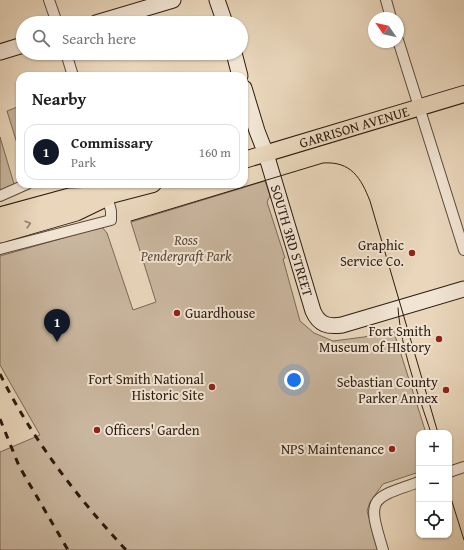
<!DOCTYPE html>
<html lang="en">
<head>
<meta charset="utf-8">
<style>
  body { margin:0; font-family:"Gentium Book Plus",serif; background:#f6f6f6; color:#222 }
  .controls { position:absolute; right:12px; bottom:12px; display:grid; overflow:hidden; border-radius:8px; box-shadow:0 1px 3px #0004 }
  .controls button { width:36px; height:36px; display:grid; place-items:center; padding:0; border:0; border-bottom:1px solid #e0e0e0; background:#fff; color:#222; font:20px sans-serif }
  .compass { position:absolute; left:368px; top:12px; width:36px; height:36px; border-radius:50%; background:#fff; box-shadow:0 1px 3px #0004; rotate:304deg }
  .you { position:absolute; left:294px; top:380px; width:14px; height:14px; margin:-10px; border:3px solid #fff; border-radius:50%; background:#1a73e8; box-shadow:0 0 0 6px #1a73e833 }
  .badge { display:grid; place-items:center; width:26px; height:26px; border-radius:50%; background:#111827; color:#fff; font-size:13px; font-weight:700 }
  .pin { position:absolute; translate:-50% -33px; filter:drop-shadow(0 1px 2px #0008) }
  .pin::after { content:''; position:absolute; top:21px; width:14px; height:12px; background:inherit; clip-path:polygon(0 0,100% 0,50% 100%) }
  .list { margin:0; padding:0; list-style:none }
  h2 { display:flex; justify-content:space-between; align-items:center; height:52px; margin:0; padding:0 16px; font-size:17px }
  h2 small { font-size:13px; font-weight:400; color:#767676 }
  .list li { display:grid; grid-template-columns:26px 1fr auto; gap:12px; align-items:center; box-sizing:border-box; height:56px; margin:0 8px 8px; padding:0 8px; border:1px solid #e0e0e0; border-radius:12px }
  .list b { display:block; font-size:15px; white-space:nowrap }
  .list p { margin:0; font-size:13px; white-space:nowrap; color:#767676 }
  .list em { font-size:13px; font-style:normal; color:#767676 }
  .icon { flex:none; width:22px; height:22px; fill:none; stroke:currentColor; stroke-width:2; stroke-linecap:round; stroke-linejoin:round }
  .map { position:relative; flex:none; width:464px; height:550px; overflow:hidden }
  .search { position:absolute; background:#fff; box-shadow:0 1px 3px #0004; left:16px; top:16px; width:232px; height:44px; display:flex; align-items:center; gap:10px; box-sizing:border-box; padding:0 14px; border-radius:22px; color:#767676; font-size:15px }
  .panel { position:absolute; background:#fff; box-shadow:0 1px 3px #0004; left:16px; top:72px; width:232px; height:116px; border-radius:12px }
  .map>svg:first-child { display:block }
  .green { fill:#c9b69e; stroke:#7a6956 }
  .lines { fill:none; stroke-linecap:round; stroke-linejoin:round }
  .street-casing { stroke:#5b4a3a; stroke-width:12 }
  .secondary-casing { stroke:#2c1c0f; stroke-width:17 }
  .primary-casing { stroke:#2c1c0f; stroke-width:18 }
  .highway-casing { stroke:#2c1c0f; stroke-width:21 }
  .street { stroke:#f1e4d3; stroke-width:10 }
  .secondary { stroke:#f1e4d3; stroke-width:15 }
  .primary { stroke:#e9d6bb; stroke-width:16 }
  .highway { stroke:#e9d6bb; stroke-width:19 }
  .tram { stroke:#2c1c0f; stroke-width:1 }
  .rail { stroke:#2c1c0f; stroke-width:3; stroke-dasharray:7 7; stroke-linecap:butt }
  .oneway { stroke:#94826e }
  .poi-dot { fill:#8f2418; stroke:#f1e4d3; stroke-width:1.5 }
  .labels { text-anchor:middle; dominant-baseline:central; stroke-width:4; stroke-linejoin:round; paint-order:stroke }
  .street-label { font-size:14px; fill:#2c1c0f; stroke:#f1e4d3 }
  .park-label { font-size:14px; font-style:italic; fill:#5b4a3a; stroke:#f1e4d3 }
  .poi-label { font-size:14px; fill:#2c1c0f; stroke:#f1e4d3; text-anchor:end }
</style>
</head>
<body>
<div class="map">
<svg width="464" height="550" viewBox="0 0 464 550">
  <rect width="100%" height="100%" fill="#e9d6bb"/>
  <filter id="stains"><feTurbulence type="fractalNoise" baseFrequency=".005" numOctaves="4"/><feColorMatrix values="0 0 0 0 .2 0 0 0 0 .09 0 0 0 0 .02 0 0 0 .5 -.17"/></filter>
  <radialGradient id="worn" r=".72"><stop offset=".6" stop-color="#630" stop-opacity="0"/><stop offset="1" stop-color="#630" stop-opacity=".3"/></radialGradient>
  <path class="green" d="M20 106V153L7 111Z
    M0 137 14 184 0 190Z
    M265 181 270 196 267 202 285 258 283 259 300 321 314 333 333 341 364 337 393 329 426 433H419V472L383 484 370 502 367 511 378 550H0V452L40 435 0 365V256L102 227 107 233 133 310 156 302 131 222Z"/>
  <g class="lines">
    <defs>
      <path id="street" d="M49 0 57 23
        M386 0 391 18
        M398 40 464 250
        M66 53 73 76
        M0 196 27 184
        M0 249 111 220V211L104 184
        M449 472 464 467
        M383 550C367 498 369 499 419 482"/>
      <g id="secondary">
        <path d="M217 0 225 23"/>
        <path d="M96 23 173 0"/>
        <path d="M0 52 23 45"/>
        <path d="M234 53 240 76"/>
        <path id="s1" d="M244 88 257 131 266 154 313 311C319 325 328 327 342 325L464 289"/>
      </g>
      <g id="primary">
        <path id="s2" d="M244 160 464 94"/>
        <path d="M107 196 153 184"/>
      </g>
      <path id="highway" d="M0 217 70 198 98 197
        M0 233 76 211 107 196"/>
    </defs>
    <use href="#street" class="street-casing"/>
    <use href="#secondary" class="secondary-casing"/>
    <use href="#primary" class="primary-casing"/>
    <use href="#highway" class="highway-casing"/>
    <use href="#street" class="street"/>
    <use href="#secondary" class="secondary"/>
    <use href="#primary" class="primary"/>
    <use href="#highway" class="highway"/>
    <path class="tram" d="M131 221 323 163C351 161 361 178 370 201L438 433
      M398 308C401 350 418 393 431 433
      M449 492 464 540"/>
    <path class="rail" d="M0 374C32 439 77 497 126 550
      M0 419 19 466 68 550"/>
  </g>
  <defs><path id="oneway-chevron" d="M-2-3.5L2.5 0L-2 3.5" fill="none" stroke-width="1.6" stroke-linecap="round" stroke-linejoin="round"/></defs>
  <use class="oneway" href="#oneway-chevron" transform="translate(28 224) rotate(-16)"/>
  <g class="poi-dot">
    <circle cx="412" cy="253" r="4"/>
    <circle cx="177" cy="313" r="4"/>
    <circle cx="439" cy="339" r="4"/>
    <circle cx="212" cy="387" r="4"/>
    <circle cx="446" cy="390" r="4"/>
    <circle cx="97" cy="430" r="4"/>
    <circle cx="392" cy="449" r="4"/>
  </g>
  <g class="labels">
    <g class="street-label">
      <text stroke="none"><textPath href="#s2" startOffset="115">GARRISON AVENUE</textPath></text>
      <text stroke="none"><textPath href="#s1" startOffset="160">SOUTH 3RD STREET</textPath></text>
    </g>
    <g class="park-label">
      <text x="186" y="240">Ross<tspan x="186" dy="16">Pendergraft Park</tspan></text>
    </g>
    <g class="poi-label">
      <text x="404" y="245">Graphic<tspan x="404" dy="16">Service Co.</tspan></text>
      <text x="185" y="313" text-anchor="start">Guardhouse</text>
      <text x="431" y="331">Fort Smith<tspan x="431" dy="16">Museum of HIstory</tspan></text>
      <text x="204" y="379">Fort Smith National<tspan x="204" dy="16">Historic Site</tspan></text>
      <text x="438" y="382">Sebastian County<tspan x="438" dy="16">Parker Annex</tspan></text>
      <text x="105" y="430" text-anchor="start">Officers' Garden</text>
      <text x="384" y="449">NPS Maintenance</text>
    </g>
  </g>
  <rect width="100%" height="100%" filter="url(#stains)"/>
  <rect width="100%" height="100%" fill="url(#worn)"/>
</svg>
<div class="controls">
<button>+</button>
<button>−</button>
<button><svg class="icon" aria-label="locate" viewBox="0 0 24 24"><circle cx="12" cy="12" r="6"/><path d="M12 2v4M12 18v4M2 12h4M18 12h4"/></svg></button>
</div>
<svg class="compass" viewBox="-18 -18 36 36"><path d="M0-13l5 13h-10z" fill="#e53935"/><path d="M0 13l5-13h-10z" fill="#767676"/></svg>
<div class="you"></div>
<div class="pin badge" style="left:57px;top:342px">1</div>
<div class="search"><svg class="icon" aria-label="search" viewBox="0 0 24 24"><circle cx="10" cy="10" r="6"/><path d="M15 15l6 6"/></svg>Search here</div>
<section class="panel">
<h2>Nearby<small></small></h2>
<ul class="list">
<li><span class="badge">1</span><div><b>Commissary</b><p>Park</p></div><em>160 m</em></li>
</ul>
</section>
</div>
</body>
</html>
